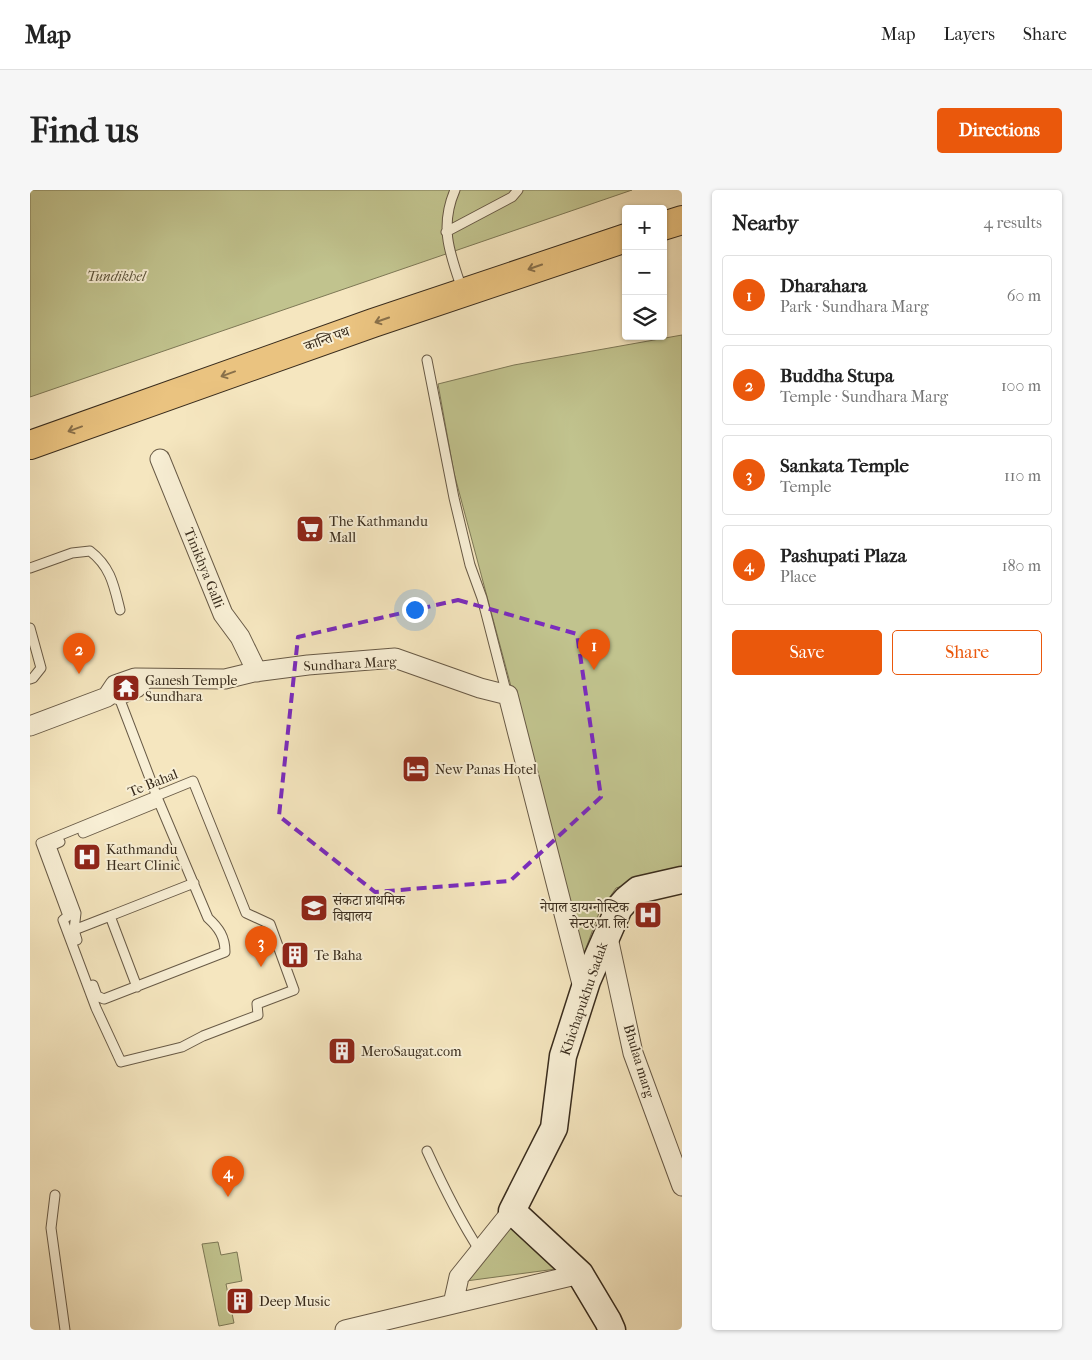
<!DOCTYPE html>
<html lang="en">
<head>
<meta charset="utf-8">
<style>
  body { margin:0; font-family:"IM FELL French Canon","Noto Serif Devanagari",serif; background:#f6f6f6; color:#222 }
  .controls { position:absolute; right:15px; top:15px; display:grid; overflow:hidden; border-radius:5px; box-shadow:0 1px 4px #0004 }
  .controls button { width:45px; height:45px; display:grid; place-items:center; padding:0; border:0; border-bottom:1px solid #e0e0e0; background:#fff; color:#222; font:25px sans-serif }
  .you { position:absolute; left:384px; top:419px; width:18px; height:18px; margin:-12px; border:4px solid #fff; border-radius:50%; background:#1a73e8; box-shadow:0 0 0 8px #1a73e833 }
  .badge { display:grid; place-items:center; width:32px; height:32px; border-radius:50%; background:#ea580c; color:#fff; font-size:16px; font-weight:700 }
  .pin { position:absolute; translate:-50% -41px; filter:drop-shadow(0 1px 2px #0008) }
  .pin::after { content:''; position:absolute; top:26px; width:18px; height:15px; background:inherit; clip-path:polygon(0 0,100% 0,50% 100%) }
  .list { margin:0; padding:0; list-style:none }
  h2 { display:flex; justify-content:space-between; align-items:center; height:65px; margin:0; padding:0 20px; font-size:21px }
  h2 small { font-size:16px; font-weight:400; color:#767676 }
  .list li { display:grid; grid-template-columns:32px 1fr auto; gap:15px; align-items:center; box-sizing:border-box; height:80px; margin:0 10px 10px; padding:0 10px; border:1px solid #e0e0e0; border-radius:5px }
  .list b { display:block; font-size:19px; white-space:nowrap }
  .list p { margin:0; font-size:16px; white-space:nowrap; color:#767676 }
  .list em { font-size:16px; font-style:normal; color:#767676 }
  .actions { display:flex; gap:10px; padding:15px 20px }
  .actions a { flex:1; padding:11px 0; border:1px solid #ea580c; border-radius:5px; text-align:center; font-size:18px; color:#ea580c }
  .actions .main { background:#ea580c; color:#fff }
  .icon { flex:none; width:28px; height:28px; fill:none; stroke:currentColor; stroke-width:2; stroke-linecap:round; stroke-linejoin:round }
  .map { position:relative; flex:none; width:652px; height:1140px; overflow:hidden; border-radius:5px }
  header { display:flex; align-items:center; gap:30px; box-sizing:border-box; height:70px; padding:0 25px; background:#fff; border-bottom:1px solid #e0e0e0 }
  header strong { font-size:24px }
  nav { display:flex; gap:28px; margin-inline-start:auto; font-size:18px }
  .intro { display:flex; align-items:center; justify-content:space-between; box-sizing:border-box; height:120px; padding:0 30px }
  h1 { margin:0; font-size:35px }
  .button { padding:12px 22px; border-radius:5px; background:#ea580c; color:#fff; font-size:18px; font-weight:700 }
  main { display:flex; gap:30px; padding:0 30px }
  aside { flex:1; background:#fff; border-radius:5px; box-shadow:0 1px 4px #0004 }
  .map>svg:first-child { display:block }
  .green { fill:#c1c38e; stroke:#7d7856 }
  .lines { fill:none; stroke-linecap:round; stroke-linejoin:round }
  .lane-casing { stroke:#685a46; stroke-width:11 }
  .street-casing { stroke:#685a46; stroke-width:21 }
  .secondary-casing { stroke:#392c1d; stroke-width:29 }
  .primary-casing { stroke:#392c1d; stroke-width:30 }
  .lane { stroke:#f8efd5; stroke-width:9 }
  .street { stroke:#f8efd5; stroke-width:19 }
  .secondary { stroke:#f8efd5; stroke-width:26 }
  .primary { stroke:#eac380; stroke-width:28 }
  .oneway { stroke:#89704a }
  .marked { fill:none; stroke:#7b2cbf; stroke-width:4; stroke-dasharray:10 6; stroke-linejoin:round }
  .labels { text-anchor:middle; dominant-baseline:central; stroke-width:4; stroke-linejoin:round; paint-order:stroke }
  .park-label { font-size:14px; font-style:italic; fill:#5b5239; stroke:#f8efd5 }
  .street-label { font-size:14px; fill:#392c1d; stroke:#f8efd5 }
  .poi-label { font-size:14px; fill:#392c1d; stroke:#f8efd5; text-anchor:start }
</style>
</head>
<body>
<header>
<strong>Map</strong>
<nav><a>Map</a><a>Layers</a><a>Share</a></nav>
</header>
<div class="intro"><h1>Find us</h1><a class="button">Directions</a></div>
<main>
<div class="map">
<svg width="652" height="1140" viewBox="0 0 652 1140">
  <rect width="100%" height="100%" fill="#f5e6bf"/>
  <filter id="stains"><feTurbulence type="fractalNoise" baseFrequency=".004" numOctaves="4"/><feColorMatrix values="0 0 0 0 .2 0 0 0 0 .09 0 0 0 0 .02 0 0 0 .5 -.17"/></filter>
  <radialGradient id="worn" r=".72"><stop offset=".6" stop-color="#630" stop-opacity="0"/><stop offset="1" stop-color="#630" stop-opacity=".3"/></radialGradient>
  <path class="green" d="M0 0H602L0 207Z
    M652 145V676L586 698 569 723 553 766 424 283 408 194 484 175Z
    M479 1036 526 1079 436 1091Z
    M188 1052 191 1065 207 1062 212 1091 196 1094 204 1133 189 1136 172 1054Z"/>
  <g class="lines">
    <defs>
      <path id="lane" d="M425 0C409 37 420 64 432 99
        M416 42 482 7 488 0
        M397 170 424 308 440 375 452 408 477 505
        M0 378 42 363 60 361C81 377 84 396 90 420
        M0 438 11 478 3 488 0 489
        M90 510 109 502 122 489
        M163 591 216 723 240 734 264 800 227 814 228 825 173 846 152 857 91 872 66 818 33 730 38 726 11 653Z
        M53 643 129 612
        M30 652 21 656 46 723 44 740 47 750
        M44 740 80 726
        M63 795 67 806 74 809 195 762C195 747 189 738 178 728L129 612 90 510 77 507
        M107 797 80 726 164 693
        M397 961C413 996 429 1029 450 1061
        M25 1005 21 1038 35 1140"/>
      <path id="street" d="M130 269 193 424 210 447 227 482
        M0 536 77 507 85 495 105 488 195 489 224 482 278 475 365 468 450 498 478 505 554 802
        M577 743 603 863 652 996
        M423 1114 550 1084
        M315 1140 423 1114 429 1087 482 1021"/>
      <path id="secondary" d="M582 1140 578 1131 550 1084 482 1021 524 938 533 866 557 791 589 718 597 709 608 700 652 690"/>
      <path id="primary" d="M633 36 652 30
        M0 255 343 133 596 48"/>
    </defs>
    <use href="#lane" class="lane-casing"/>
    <use href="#street" class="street-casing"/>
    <use href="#secondary" class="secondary-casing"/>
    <use href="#primary" class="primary-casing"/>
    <use href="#lane" class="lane"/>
    <use href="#street" class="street"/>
    <use href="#secondary" class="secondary"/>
    <use href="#primary" class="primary"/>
  </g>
  <defs><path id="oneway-shaft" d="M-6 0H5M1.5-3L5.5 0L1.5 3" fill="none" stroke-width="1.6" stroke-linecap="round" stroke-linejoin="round" transform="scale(1.25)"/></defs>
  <g class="oneway">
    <use href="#oneway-shaft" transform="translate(505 77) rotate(161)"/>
    <use href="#oneway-shaft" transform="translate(352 130) rotate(161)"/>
    <use href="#oneway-shaft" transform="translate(198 184) rotate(160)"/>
    <use href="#oneway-shaft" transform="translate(45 239) rotate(160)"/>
  </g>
  <path class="marked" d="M428 410 547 444 571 607 480 691 345 702 249 626 268 447Z"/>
  <defs>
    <symbol id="supermarket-square" viewBox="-11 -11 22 22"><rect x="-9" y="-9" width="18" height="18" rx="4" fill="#8f2418" stroke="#f8efd5"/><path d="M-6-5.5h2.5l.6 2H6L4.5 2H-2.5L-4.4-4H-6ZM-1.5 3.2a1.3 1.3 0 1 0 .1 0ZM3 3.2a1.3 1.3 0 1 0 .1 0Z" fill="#fff"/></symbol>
    <symbol id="temple-square" viewBox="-11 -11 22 22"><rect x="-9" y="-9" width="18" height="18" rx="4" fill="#8f2418" stroke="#f8efd5"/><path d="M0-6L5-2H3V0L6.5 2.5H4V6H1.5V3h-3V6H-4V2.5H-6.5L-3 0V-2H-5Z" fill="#fff"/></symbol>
    <symbol id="hotel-square" viewBox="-11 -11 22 22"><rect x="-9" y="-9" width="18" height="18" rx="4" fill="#8f2418" stroke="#f8efd5"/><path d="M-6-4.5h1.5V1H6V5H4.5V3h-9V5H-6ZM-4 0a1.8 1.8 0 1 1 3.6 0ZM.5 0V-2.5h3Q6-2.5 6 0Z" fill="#fff"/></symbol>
    <symbol id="hospital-square" viewBox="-11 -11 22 22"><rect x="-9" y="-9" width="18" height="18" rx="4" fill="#8f2418" stroke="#f8efd5"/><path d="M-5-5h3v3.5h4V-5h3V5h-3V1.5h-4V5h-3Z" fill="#fff"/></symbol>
    <symbol id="school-square" viewBox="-11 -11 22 22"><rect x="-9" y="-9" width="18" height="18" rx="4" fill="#8f2418" stroke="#f8efd5"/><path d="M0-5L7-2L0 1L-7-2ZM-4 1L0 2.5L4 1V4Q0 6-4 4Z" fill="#fff"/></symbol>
    <symbol id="building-square" viewBox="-11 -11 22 22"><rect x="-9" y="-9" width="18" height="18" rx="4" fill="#8f2418" stroke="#f8efd5"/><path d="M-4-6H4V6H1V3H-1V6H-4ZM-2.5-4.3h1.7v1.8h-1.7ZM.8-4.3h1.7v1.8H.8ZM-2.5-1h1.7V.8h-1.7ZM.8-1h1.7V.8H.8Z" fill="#fff"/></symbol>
  </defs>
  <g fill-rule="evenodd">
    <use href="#supermarket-square" x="264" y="323" width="32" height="32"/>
    <use href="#temple-square" x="80" y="482" width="32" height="32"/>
    <use href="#hotel-square" x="370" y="563" width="32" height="32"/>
    <use href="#hospital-square" x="41" y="651" width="32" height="32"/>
    <use href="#school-square" x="268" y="702" width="32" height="32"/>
    <use href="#hospital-square" x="602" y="709" width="32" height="32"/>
    <use href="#building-square" x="249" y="749" width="32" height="32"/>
    <use href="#building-square" x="296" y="845" width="32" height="32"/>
    <use href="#building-square" x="194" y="1095" width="32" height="32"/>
  </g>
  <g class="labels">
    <g class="park-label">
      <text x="86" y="86">Tundikhel</text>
    </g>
    <g class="street-label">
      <text transform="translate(297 149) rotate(-20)">कान्ति पथ</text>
      <text transform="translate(174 378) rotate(68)">Tinikhya Galli</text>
      <text transform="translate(320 474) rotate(-3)">Sundhara Marg</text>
      <text transform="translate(123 593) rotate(-22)">Te Bahal</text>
      <text transform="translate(554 809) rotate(-71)">Khichapukhu Sadak</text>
      <text transform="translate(609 871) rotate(73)">Bhulaa marg</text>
    </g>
    <g class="poi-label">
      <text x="299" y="331">The Kathmandu<tspan x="299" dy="16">Mall</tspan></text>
      <text x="115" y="490">Ganesh Temple<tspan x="115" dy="16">Sundhara</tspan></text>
      <text x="405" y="579">New Panas Hotel</text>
      <text x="76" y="659">Kathmandu<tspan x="76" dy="16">Heart Clinic</tspan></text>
      <text x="303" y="710">संकटा प्राथमिक<tspan x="303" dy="16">विद्यालय</tspan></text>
      <text x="599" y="717" text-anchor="end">नेपाल डायग्नोस्टिक<tspan x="599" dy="16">सेन्टर प्रा. लि.</tspan></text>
      <text x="284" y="765">Te Baha</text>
      <text x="331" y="861">MeroSaugat.com</text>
      <text x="229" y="1111">Deep Music</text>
    </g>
  </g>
  <rect width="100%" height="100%" filter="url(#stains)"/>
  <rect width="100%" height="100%" fill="url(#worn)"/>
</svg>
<div class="controls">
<button>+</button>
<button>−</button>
<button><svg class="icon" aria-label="layers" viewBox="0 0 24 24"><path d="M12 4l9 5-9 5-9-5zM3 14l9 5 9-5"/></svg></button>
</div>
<div class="you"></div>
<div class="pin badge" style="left:564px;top:480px">1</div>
<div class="pin badge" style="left:49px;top:484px">2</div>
<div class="pin badge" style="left:231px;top:777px">3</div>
<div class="pin badge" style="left:198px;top:1007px">4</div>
</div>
<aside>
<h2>Nearby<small>4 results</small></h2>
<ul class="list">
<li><span class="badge">1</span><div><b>Dharahara</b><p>Park · Sundhara Marg</p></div><em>60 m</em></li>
<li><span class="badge">2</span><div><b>Buddha Stupa</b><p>Temple · Sundhara Marg</p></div><em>100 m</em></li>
<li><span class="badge">3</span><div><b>Sankata Temple</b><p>Temple</p></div><em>110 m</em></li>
<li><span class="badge">4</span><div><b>Pashupati Plaza</b><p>Place</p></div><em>180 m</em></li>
</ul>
<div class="actions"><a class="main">Save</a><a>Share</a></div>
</aside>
</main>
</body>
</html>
